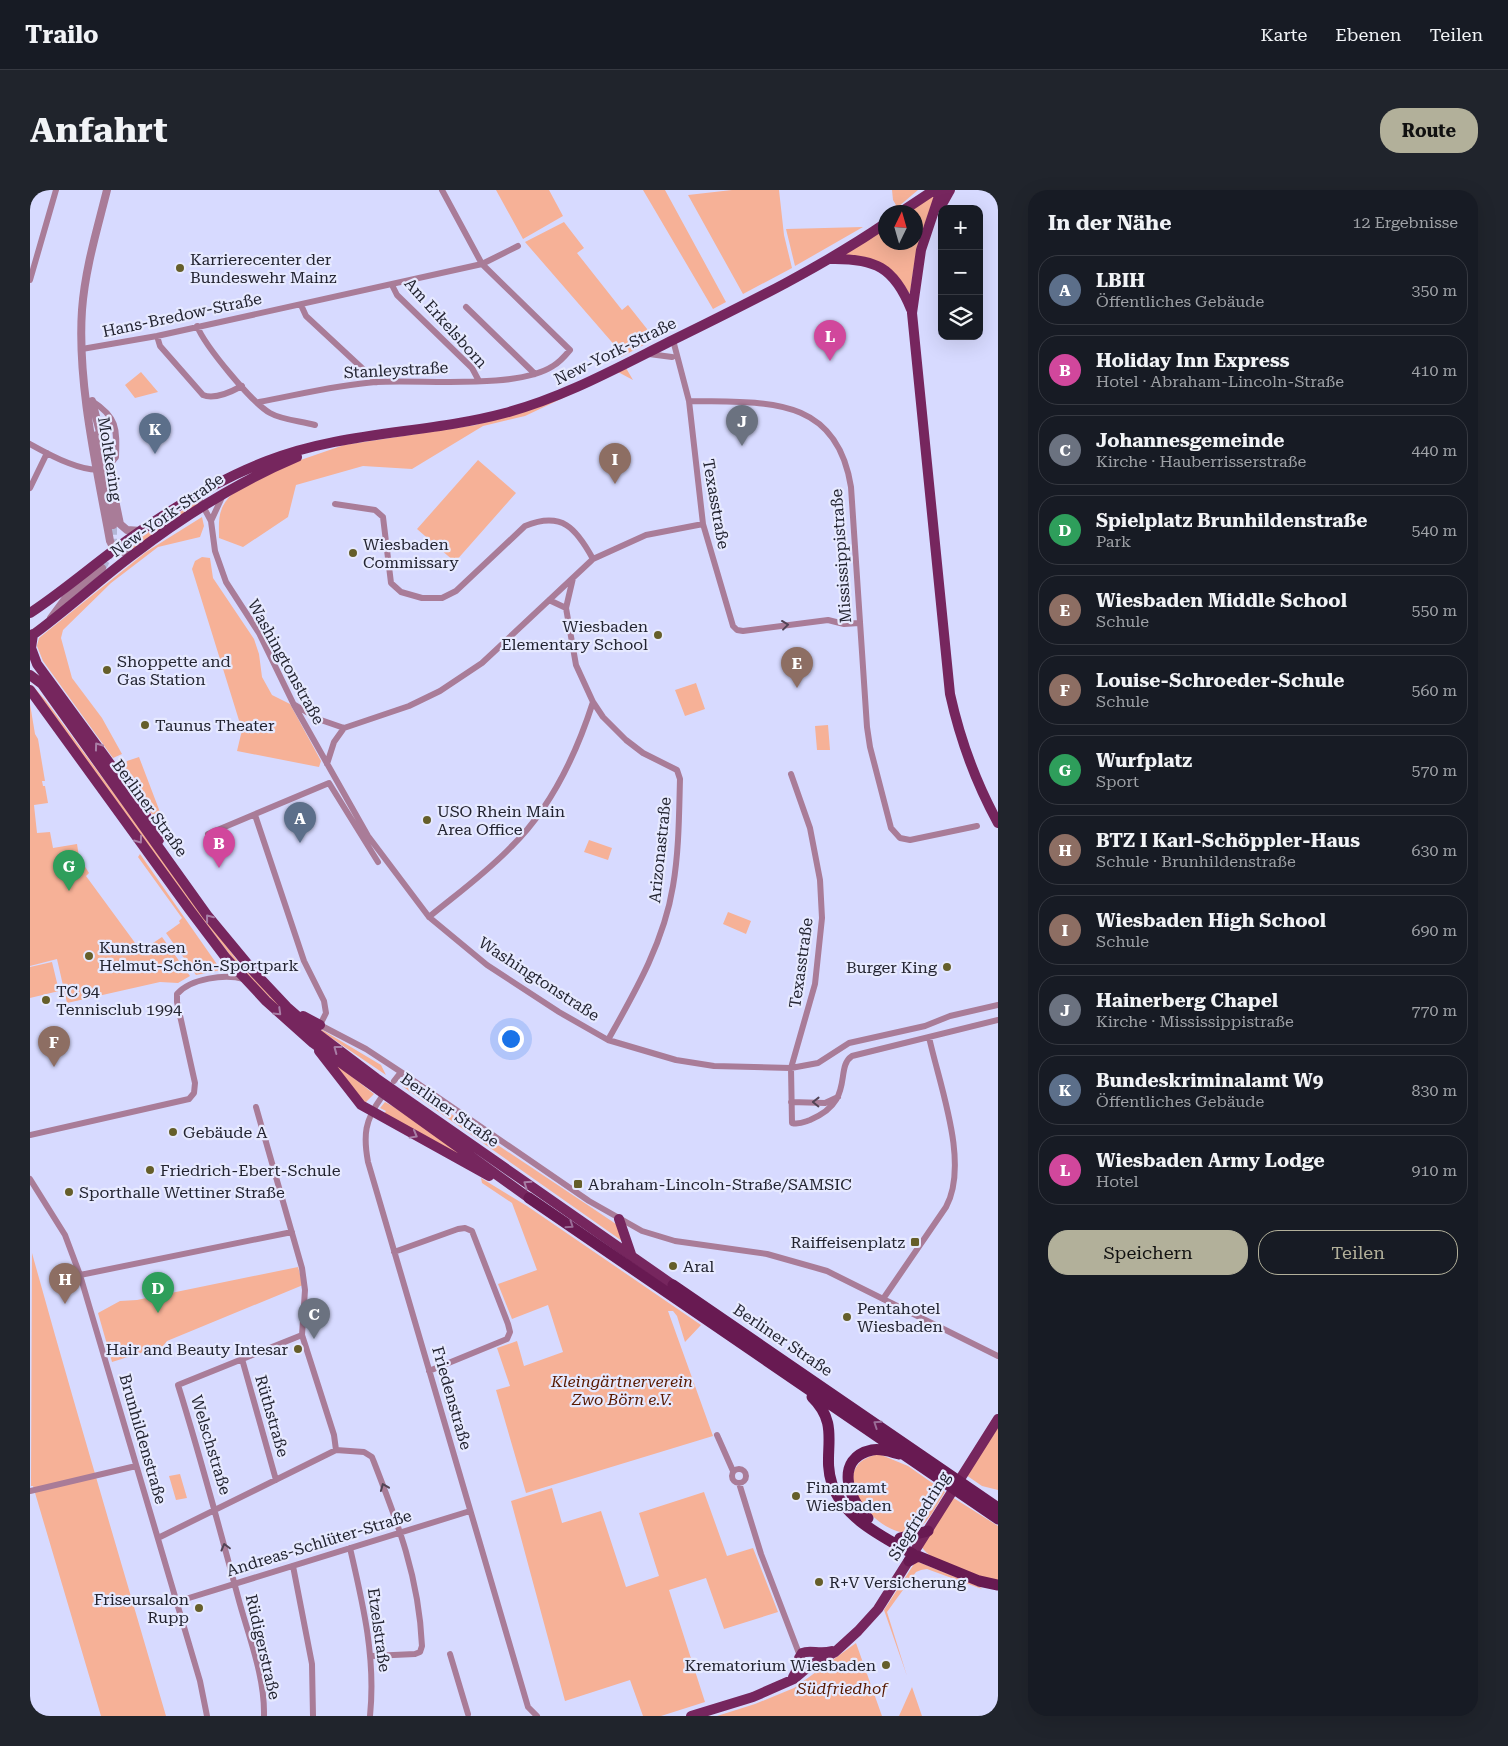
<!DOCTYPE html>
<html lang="de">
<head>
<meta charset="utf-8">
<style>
  body { margin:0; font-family:"Roboto Serif",serif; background:#20242c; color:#f1f3f6 }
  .controls { position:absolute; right:15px; top:15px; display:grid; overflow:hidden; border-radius:10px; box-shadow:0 5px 20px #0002 }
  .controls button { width:45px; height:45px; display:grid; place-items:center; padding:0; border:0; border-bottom:1px solid #363941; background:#171b24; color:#f1f3f6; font:25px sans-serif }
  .compass { position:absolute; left:848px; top:15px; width:45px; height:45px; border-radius:50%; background:#171b24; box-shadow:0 5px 20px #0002; rotate:5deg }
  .you { position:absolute; left:480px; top:848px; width:18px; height:18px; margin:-12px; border:4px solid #fff; border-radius:50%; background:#1a73e8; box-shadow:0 0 0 8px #1a73e833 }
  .badge { display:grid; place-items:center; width:32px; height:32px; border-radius:50%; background:#b2b09a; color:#fff; font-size:16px; font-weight:700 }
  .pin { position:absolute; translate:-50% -41px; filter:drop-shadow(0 1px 2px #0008) }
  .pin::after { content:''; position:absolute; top:26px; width:18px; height:15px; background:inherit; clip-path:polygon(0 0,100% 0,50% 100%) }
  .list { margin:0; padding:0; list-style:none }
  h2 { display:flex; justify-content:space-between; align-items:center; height:65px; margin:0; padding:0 20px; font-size:21px }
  h2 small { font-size:16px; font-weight:400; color:#9ea1a6 }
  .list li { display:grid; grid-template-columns:32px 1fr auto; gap:15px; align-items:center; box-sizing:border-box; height:70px; margin:0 10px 10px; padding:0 10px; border:1px solid #363941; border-radius:20px }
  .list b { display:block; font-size:19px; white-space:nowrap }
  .list p { margin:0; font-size:16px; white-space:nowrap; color:#9ea1a6 }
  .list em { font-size:16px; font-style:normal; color:#9ea1a6 }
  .actions { display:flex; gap:10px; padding:15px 20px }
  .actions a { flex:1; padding:11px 0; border:1px solid #b2b09a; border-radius:20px; text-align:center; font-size:18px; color:#b2b09a }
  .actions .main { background:#b2b09a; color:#111 }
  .icon { flex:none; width:28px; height:28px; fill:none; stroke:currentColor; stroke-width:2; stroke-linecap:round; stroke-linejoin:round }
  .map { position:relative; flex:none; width:968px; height:1526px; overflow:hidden; border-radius:20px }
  header { display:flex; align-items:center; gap:30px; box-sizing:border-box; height:70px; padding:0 25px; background:#171b24; border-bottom:1px solid #363941 }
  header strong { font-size:24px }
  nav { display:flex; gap:28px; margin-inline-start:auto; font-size:18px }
  .intro { display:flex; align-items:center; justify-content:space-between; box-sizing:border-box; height:120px; padding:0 30px }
  h1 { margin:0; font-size:35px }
  .button { padding:12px 22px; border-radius:20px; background:#b2b09a; color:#111; font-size:18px; font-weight:700 }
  main { display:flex; gap:30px; padding:0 30px }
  aside { flex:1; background:#171b24; border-radius:20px; box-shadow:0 5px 20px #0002 }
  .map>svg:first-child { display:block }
  .green { fill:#f6b197 }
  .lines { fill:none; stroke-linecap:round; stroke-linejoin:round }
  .tertiary-tunnel { stroke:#b3b6d6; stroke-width:8; stroke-dasharray:8 4; stroke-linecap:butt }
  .minor { stroke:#a97c98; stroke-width:6 }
  .tertiary { stroke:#a97c98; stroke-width:8 }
  .primary { stroke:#76265e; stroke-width:10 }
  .trunk { stroke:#681a52; stroke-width:11 }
  .oneway { stroke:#524355 }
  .oneway2 { stroke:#a87ea6 }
  .oneway3 { stroke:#9a6d97 }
  .poi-dot { fill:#655e2a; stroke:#e6e9ff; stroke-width:2 }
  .labels { text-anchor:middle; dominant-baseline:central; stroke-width:4.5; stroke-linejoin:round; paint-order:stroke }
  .poi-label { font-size:16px; fill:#232431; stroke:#e6e9ff; text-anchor:start }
  .street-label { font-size:16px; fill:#232431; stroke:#e6e9ff }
  .park-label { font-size:16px; font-style:italic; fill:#571900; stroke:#e6e9ff }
</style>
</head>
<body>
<header>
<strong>Trailo</strong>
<nav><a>Karte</a><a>Ebenen</a><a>Teilen</a></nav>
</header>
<div class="intro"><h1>Anfahrt</h1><a class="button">Route</a></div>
<main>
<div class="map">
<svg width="968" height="1526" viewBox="0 0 968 1526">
  <rect width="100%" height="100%" fill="#d7daff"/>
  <path class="green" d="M466 0H519L533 26 493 49Z
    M613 0H635L696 112 683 119Z
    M702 0H749L754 45 762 78 713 104 658 5Z
    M862 0H888L862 22H857L866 15 863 10Z
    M908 0 884 75 880 103 878 102C860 72 846 74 814 65L855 39 856 52H886V22H879Z
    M534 32 554 58 547 63 592 120 598 115 625 149 591 167 587 158 495 52Z
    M833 37 765 76 756 39Z
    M596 178 603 190 588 182 495 226 453 236 382 279 333 276 266 295 258 327 213 357 189 348C189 329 187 319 203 303L262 273 314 255 446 235Z
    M111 182 128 202 105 208 95 195Z
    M448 270 486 303 425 372 387 339Z
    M164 313H169L104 359H92Z
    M172 327 174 336 170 347 128 357 81 393 33 440 31 448 42 488 72 528 92 564 83 568 13 471 7 456 9 448 116 362Z
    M172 367 180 368 183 388 224 449 229 464 232 487 242 505 260 514 291 571 289 577 207 561 212 540 162 379 165 371Z
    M0 493 16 511 212 777 267 831 347 892 345 894 265 833 211 779 146 695Z
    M666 493 675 519 655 526 645 500Z
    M0 514 5 544 8 549 15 591H12L13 596H15L18 613 4 615 7 643 20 642 23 658 47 654 49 667 59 683 56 686 111 761 132 747 160 786 148 793 130 792 37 813 27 769 0 776Z
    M798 535 800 560H787L785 536Z
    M109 567 133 630 127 632 92 579 97 571Z
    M559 650 582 658 578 670 554 662Z
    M110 664 191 780 166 785 136 743 150 733 149 731 152 728 108 667Z
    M698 722 721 731 716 744 693 734Z
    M22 772 29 801 0 808V777Z
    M289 838 351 875 356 885 294 843Z
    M296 866 344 904 334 914Z
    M378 895 583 1032 587 1035 595 1053 372 896Z
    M355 912 364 917 452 978 353 925 356 921 350 918Z
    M451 988 497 1016 671 1135 655 1152 647 1126 643 1121H638L683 1246 496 1303 466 1200 480 1196 467 1158 487 1151 494 1176 533 1162 518 1115 482 1129 468 1094 507 1080 482 1013 452 993Z
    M2 1063C45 1218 91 1372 136 1526H71L3 1296H1Z
    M268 1077 273 1095 137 1151 133 1156 82 1172 68 1123 90 1111 107 1110Z
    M968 1235V1300L952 1296 936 1285Z
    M849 1264 878 1276 915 1302C907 1314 898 1335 884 1341 854 1355 786 1277 849 1264Z
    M150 1284 157 1308 146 1310 139 1286Z
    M522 1298 532 1333 571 1321 596 1397 629 1386 609 1323 674 1302 697 1366 723 1358 748 1422 694 1439 676 1388 639 1400 675 1512 631 1526H613L600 1490 535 1511 481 1311Z
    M922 1307 968 1336V1391C947 1388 908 1376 894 1360L892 1357Z
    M886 1371 950 1397 952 1399 897 1379 891 1380 886 1382 857 1422 877 1486 854 1420Z
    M826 1453 852 1526H687L725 1514 764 1498Z
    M882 1497 892 1526H869Z"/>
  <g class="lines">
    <path class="tertiary-tunnel" d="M72 378 83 358V335"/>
    <path class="minor" d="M0 90 26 0
      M362 95 367 105 442 178 449 191
      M271 115 276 126 347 192
      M436 117 505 184
      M167 136C175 156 222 213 240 223 252 230 271 231 285 235
      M127 146 130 156 173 205C184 210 201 202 212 196
      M643 150 659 211 673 334 703 436 707 440 713 441 798 430 814 434 829 433
      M52 159 127 146 452 74 488 56
      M619 164 642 167
      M659 211C732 213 806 203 821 297L837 537 840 557 861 638 870 648 880 650 947 636
      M229 212C267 205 306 195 346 192 392 189 486 200 523 176 530 172 535 166 540 160L452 74 412 0
      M0 254C18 264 57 286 77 278L86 267C87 238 87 227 62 211
      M0 298 17 263
      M167 305 181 331 185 361 196 392 229 443 264 515 338 646 399 727 457 775 529 822 578 850 646 870 684 876 761 878 788 873 819 853 895 836 920 826 968 815
      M305 314 345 320 353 327 361 393 371 402 392 408H412L426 401 495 336C532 321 546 338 563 369
      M181 331 193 305
      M519 410 536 418 546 475 563 512 573 527 596 550 613 563 647 580 650 589C649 625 649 661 643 696 634 752 605 802 578 850
      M536 418 543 388
      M265 515 288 529 314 538 379 516 410 501 452 473 563 369 616 345 673 334
      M297 574 304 552 314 538
      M761 584 780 638 790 690 792 728 785 794 761 878 762 933C769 935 774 932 780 930 826 911 804 878 822 866L968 830
      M225 625 274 771 294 811 296 823 290 835 336 859 371 882 559 1011 612 1041 645 1051 737 1064 797 1081 968 1166
      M178 644 299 593 348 672
      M399 727C427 704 456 683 481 657 521 618 546 565 563 512
      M364 891 371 882
      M351 908C335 930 333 945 338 972L498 1517 507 1526
      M761 912 795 913 808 907
      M226 917 272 1078 275 1100 272 1145 304 1245 306 1260
      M0 945 159 909 164 903 165 893 147 812V804C161 788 195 784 214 789
      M0 989 35 1045 50 1085 170 1491 177 1526
      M364 1062 428 1039 435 1038 442 1041 478 1134 480 1142 477 1149 399 1181
      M50 1085 262 1042
      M853 1109 916 1017C940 973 909 894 899 847
      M212 1169 246 1290
      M687 1245 703 1281
      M702 1286a7 7 0 1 1 14 0a7 7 0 1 1-14 0Z
      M709 1293 731 1364 770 1466
      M0 1301 106 1276
      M128 1348 306 1260 334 1262 342 1267C367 1331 389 1386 392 1456L390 1462 385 1464 342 1466
      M320 1358C333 1414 346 1468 340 1526
      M263 1376 282 1474 283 1526
      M146 1412 440 1321
      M420 1464 438 1524
      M234 1526C235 1486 218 1445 208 1407 189 1336 170 1265 148 1195L272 1145"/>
    <path class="tertiary" d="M77 0C67 40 55 79 52 120 47 193 67 279 80 351L85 361 104 363
      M62 211 72 250
      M67 245 83 335
      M75 262 90 334 97 340 111 341
      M21 428 35 409 72 378"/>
    <path class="primary" d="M911 0 891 60 882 123 920 504C930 549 946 593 968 633
      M911 16 920 0
      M871 22 904 0
      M800 69C845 68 864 77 881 119
      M0 423C29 404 56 381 84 360 131 325 182 292 237 271 313 241 397 244 475 223 532 208 585 179 637 153 712 116 787 80 856 33
      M3 444 1 458 7 474 111 616 129 650
      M0 447C36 421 69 390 104 364 155 325 208 292 267 267
      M0 485 12 494 177 725 225 783 257 817 289 845 346 888 643 1095
      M0 500 159 719 196 768 236 811 283 853 499 1008
      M273 826 290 835
      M289 861 331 915 459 986
      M589 1029 602 1067
      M763 1487 770 1474 769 1468 772 1463C781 1459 789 1465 802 1461
      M661 1526 723 1507 764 1489 777 1478 782 1477 786 1472 805 1462 828 1441 848 1419 968 1229"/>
    <path class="trunk" d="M499 1008 968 1329
      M643 1095 968 1318
      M782 1207C812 1236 791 1262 802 1294 814 1329 854 1347 883 1364
      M838 1328C818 1310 804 1268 842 1260 851 1258 861 1262 869 1264
      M870 1348 898 1341
      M879 1371 888 1366 949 1391 968 1395"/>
  </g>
  <defs><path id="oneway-chevron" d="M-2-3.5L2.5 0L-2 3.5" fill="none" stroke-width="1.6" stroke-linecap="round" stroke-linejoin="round" transform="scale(1.25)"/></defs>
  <g class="oneway">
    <use href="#oneway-chevron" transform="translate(755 435) rotate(-7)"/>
    <use href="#oneway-chevron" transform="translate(786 912) rotate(-179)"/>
    <use href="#oneway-chevron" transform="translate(354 1297) rotate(-112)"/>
    <use href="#oneway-chevron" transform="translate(195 1357) rotate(-105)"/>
  </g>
  <g class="oneway2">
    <use href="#oneway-chevron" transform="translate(68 556) rotate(-126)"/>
    <use href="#oneway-chevron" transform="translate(109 650) rotate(54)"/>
    <use href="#oneway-chevron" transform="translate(179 728) rotate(-128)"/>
    <use href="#oneway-chevron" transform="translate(248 822) rotate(44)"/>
    <use href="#oneway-chevron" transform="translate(307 859) rotate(-143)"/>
    <use href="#oneway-chevron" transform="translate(384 945) rotate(29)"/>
    <use href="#oneway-chevron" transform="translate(497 994) rotate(-145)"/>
  </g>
  <g class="oneway3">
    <use href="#oneway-chevron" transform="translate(540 1035) rotate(34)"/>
    <use href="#oneway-chevron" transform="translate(847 1234) rotate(-146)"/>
  </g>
  <g class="poi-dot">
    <circle cx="150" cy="78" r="5"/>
    <circle cx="323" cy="363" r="5"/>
    <circle cx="628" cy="445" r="5"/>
    <circle cx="77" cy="480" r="5"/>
    <circle cx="115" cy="535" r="5"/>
    <circle cx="397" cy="630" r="5"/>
    <circle cx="59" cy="766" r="5"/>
    <circle cx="917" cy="777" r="5"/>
    <circle cx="16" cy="810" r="5"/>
    <circle cx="143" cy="942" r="5"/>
    <circle cx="120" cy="980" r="5"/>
    <rect x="543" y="989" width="10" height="10" rx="2.5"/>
    <circle cx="39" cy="1002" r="5"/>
    <rect x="880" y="1047" width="10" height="10" rx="2.5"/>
    <circle cx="643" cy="1076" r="5"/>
    <circle cx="817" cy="1127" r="5"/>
    <circle cx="268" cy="1159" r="5"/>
    <circle cx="766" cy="1306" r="5"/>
    <circle cx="789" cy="1392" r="5"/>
    <circle cx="169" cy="1418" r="5"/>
    <circle cx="856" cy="1475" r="5"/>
  </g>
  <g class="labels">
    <g class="poi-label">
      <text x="160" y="69">Karrierecenter der<tspan x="160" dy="18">Bundeswehr Mainz</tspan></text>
      <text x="333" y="354">Wiesbaden<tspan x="333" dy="18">Commissary</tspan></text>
      <text x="618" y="436" text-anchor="end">Wiesbaden<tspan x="618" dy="18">Elementary School</tspan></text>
      <text x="87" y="471">Shoppette and<tspan x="87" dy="18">Gas Station</tspan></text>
      <text x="125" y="535">Taunus Theater</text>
      <text x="407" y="621">USO Rhein Main<tspan x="407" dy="18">Area Office</tspan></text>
      <text x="69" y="757">Kunstrasen<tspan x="69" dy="18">Helmut-Schön-Sportpark</tspan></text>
      <text x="907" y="777" text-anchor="end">Burger King</text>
      <text x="26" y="801">TC 94<tspan x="26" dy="18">Tennisclub 1994</tspan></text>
      <text x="153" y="942">Gebäude A</text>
      <text x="130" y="980">Friedrich-Ebert-Schule</text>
      <text x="558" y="994">Abraham-Lincoln-Straße/SAMSIC</text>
      <text x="49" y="1002">Sporthalle Wettiner Straße</text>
      <text x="875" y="1052" text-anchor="end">Raiffeisenplatz</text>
      <text x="653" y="1076">Aral</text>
      <text x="827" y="1118">Pentahotel<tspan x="827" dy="18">Wiesbaden</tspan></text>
      <text x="258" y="1159" text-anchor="end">Hair and Beauty Intesar</text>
      <text x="776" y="1297">Finanzamt<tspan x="776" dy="18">Wiesbaden</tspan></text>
      <text x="799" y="1392">R+V Versicherung</text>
      <text x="159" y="1409" text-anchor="end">Friseursalon<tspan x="159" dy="18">Rupp</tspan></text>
      <text x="846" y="1475" text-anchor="end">Krematorium Wiesbaden</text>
    </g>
    <g class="street-label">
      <text transform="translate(152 125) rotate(-12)">Hans-Bredow-Straße</text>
      <text transform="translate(416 133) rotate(48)">Am Erkelsborn</text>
      <text transform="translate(585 161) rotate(-26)">New-York-Straße</text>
      <text transform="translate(366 180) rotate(-3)">Stanleystraße</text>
      <text transform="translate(80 269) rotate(81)">Moltkering</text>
      <text transform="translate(686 314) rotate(80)">Texasstraße</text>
      <text transform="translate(137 325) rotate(-35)">New-York-Straße</text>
      <text transform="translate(811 366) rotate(-94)">Mississippistraße</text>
      <text transform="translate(256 472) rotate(61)">Washingtonstraße</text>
      <text transform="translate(120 618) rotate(54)">Berliner Straße</text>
      <text transform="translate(630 660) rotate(-84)">Arizonastraße</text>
      <text transform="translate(771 773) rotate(-82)">Texasstraße</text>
      <text transform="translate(509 789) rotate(33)">Washingtonstraße</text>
      <text transform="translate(420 920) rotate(35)">Berliner Straße</text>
      <text transform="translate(753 1150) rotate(34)">Berliner Straße</text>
      <text transform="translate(422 1208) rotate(74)">Friedenstraße</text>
      <text transform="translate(242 1226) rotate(74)">Rüthstraße</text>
      <text transform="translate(113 1249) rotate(74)">Brunhildenstraße</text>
      <text transform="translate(181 1255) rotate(73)">Welschstraße</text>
      <text transform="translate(889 1326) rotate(-58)">Siegfriedring</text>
      <text transform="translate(289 1353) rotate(-17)">Andreas-Schlüter-Straße</text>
      <text transform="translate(349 1440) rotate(82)">Etzelstraße</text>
      <text transform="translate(233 1457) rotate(77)">Rüdigerstraße</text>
    </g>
    <g class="park-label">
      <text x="592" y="1191">Kleingärtnerverein<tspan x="592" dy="18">Zwo Börn e.V.</tspan></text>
      <text x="812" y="1498">Südfriedhof</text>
    </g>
  </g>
</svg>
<div class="controls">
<button>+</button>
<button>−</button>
<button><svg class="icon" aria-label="layers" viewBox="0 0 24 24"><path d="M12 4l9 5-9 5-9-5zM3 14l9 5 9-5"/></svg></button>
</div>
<svg class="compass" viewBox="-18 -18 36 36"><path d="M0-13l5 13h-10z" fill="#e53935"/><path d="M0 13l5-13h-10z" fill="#9ea1a6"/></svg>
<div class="you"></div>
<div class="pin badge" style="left:270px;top:653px;background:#5c6f8a">A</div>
<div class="pin badge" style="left:189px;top:678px;background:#d1479c">B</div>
<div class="pin badge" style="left:284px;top:1149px;background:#6b7280">C</div>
<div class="pin badge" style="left:128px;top:1123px;background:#2e9e5b">D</div>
<div class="pin badge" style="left:767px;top:498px;background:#8d6e63">E</div>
<div class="pin badge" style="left:24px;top:877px;background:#8d6e63">F</div>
<div class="pin badge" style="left:39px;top:701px;background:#2e9e5b">G</div>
<div class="pin badge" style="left:35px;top:1114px;background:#8d6e63">H</div>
<div class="pin badge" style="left:585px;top:294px;background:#8d6e63">I</div>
<div class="pin badge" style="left:712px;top:256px;background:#6b7280">J</div>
<div class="pin badge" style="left:125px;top:264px;background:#5c6f8a">K</div>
<div class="pin badge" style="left:800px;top:171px;background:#d1479c">L</div>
</div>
<aside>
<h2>In der Nähe<small>12 Ergebnisse</small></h2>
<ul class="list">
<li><span class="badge" style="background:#5c6f8a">A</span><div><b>LBIH</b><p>Öffentliches Gebäude</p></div><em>350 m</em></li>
<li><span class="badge" style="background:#d1479c">B</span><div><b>Holiday Inn Express</b><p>Hotel · Abraham-Lincoln-Straße</p></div><em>410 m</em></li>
<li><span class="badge" style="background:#6b7280">C</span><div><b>Johannesgemeinde</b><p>Kirche · Hauberrisserstraße</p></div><em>440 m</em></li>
<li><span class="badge" style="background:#2e9e5b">D</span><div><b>Spielplatz Brunhildenstraße</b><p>Park</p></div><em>540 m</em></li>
<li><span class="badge" style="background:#8d6e63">E</span><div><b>Wiesbaden Middle School</b><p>Schule</p></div><em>550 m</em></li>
<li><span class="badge" style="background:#8d6e63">F</span><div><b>Louise-Schroeder-Schule</b><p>Schule</p></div><em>560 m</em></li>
<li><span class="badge" style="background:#2e9e5b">G</span><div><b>Wurfplatz</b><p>Sport</p></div><em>570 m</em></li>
<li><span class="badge" style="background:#8d6e63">H</span><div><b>BTZ I Karl-Schöppler-Haus</b><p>Schule · Brunhildenstraße</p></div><em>630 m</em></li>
<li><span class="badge" style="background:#8d6e63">I</span><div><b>Wiesbaden High School</b><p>Schule</p></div><em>690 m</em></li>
<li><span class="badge" style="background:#6b7280">J</span><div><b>Hainerberg Chapel</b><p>Kirche · Mississippistraße</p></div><em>770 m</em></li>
<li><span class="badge" style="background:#5c6f8a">K</span><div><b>Bundeskriminalamt W9</b><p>Öffentliches Gebäude</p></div><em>830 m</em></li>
<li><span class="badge" style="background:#d1479c">L</span><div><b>Wiesbaden Army Lodge</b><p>Hotel</p></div><em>910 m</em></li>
</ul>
<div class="actions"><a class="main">Speichern</a><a>Teilen</a></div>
</aside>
</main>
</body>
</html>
